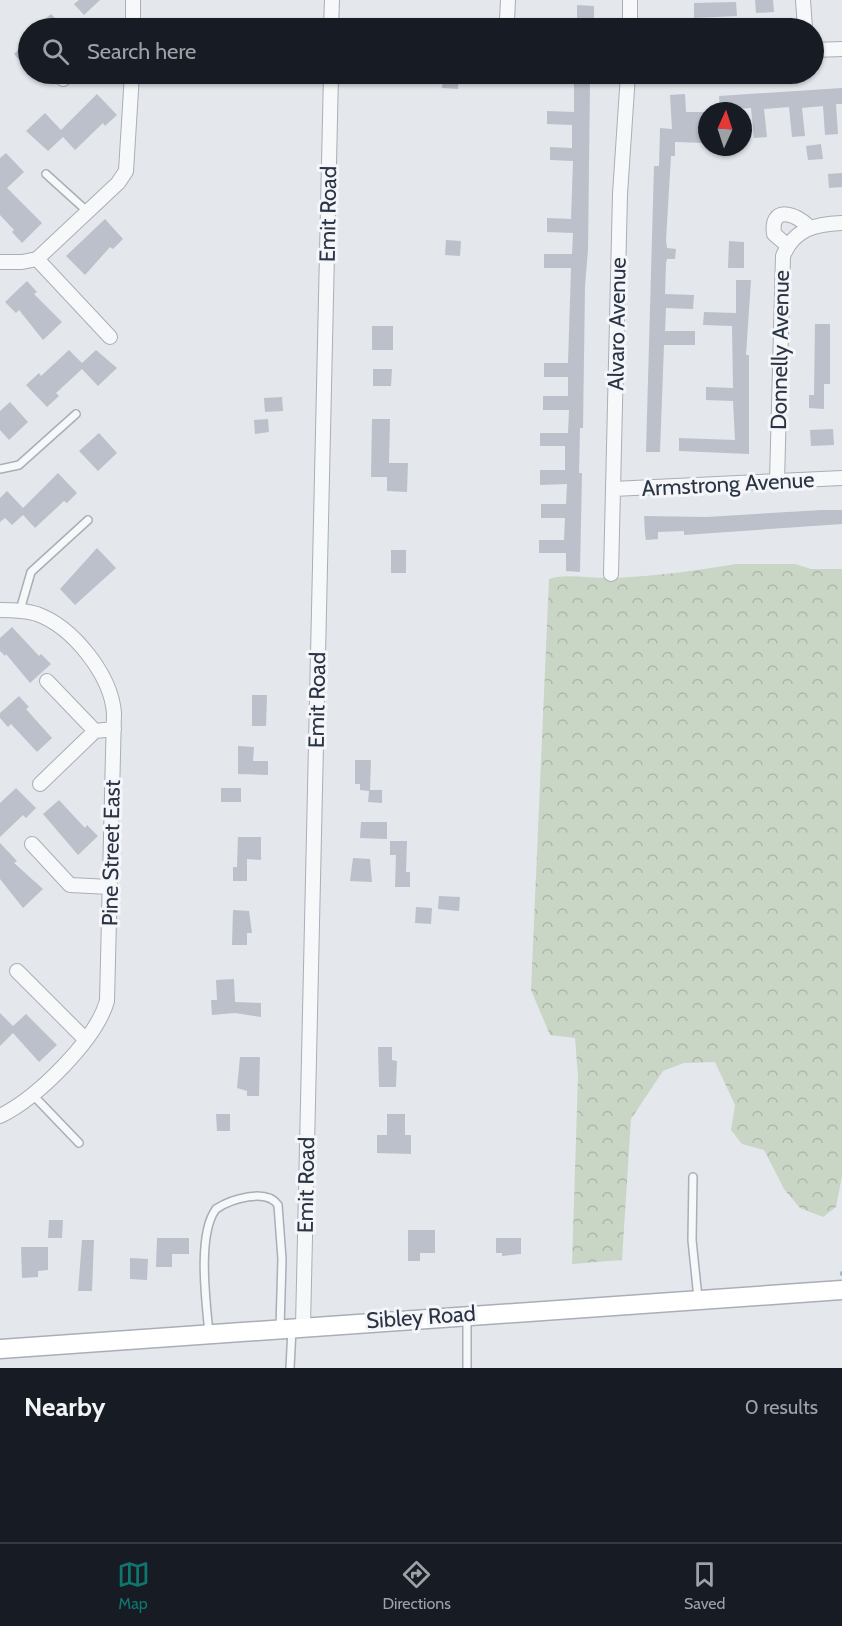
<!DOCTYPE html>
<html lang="en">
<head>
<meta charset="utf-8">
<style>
  body { margin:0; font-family:Cabin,sans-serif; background:#20242c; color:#f1f3f6 }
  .compass { position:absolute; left:698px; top:102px; width:54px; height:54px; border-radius:50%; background:#171b24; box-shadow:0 2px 4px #0004; rotate:3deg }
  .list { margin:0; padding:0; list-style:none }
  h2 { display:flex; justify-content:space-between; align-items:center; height:78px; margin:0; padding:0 24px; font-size:26px }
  h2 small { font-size:20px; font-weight:400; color:#9ea1a6 }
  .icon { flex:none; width:33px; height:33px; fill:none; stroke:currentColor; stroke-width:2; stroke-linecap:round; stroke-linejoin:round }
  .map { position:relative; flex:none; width:842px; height:1368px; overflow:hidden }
  .search { position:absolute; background:#171b24; box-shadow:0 2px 4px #0004; left:18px; right:18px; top:18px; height:66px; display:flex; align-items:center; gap:15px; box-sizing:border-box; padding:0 21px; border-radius:33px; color:#9ea1a6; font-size:22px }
  .sheet { height:174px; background:#171b24 }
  nav { display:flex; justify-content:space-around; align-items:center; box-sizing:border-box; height:84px; border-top:2px solid #363941; background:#171b24; font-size:16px; color:#9ea1a6 }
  nav a { display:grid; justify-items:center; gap:3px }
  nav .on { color:#0f766e }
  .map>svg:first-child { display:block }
  .forest { fill:url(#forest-crowns) }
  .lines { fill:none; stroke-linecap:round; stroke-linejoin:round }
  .stream { stroke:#9fb4cc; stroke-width:4 }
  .building { fill:#bbc0ca }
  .lane-casing { stroke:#a9aeb7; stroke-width:10 }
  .street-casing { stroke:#a9aeb7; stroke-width:16 }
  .secondary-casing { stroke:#a9aeb7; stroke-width:21 }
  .lane { stroke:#f7f8fa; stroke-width:7 }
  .street { stroke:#f7f8fa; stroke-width:14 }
  .secondary { stroke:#fff; stroke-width:18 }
  .labels { text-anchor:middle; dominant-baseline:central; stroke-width:6; stroke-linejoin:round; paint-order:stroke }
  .street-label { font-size:22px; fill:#2b3445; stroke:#f4f6f9 }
</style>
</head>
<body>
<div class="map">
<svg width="842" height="1368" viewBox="0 0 842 1368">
  <defs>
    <pattern id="forest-crowns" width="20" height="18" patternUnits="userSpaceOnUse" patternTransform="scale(1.5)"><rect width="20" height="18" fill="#c9d6c5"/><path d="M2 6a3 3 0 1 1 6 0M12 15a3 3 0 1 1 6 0" fill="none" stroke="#adb8ab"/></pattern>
  </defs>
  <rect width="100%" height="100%" fill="#e4e7ec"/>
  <path class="forest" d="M736 564H795L811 569H842V1176L836 1207 823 1217 800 1208 784 1189 764 1150 742 1144 731 1130 735 1105 715 1062 684 1063 663 1071 631 1119 622 1260 572 1264 578 1077 575 1038 550 1035 531 990 549 579C565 573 594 579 614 578 655 576 695 571 736 564Z"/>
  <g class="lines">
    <path class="stream" d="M842 1274V1273"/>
  </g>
  <path class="building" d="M79 0H100L84 15 74 4Z
    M755 0H773L774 12 756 13Z
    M736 2 737 16 694 18V3Z
    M577 5 594 6V27H577Z
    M51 14 65 28H35Z
    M28 41V70L14 54Z
    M444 74H459L458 89 442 88Z
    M574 81H590L588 250 585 286 583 428H580L579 473H582L580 572 566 571V553H539V540H564L565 518H541V504H566L567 484 540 485V470H565V446H540V433H568L569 410H543V396H568V377H544V363H568L571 268H544V254H572L573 233 547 232V218L571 219 573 161 550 160V147L572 148V125L547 124V111L574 112Z
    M842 88V104H836L838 134 825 135 823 106 802 108 805 136 792 137 789 107 764 109 767 137 754 138 751 108 720 110 719 96Z
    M97 94 117 115 105 126 103 123 75 150 63 137 48 151 26 131 45 113 61 130Z
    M685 94 686 112H707V143L675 142V156H671L666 240 667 248 676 249 675 259H667L666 263 665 294 694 295 693 309 666 308 665 331H695V345H664L660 452H646L654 166H659L660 128 672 129 670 95Z
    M821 144 823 159 808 160 806 146Z
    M6 153 24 172 7 188 42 223 22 243 12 232 14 230 0 215V158Z
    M842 173V187L829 188 828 174Z
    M105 219 123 239 113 249 110 247 85 275 66 256Z
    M446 240 461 241 460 256 445 255Z
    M729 241 744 242V268H728Z
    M736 280H751L746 355H749V454L679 451V438L735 440 733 401 706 400V387L733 388 732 326 703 325 704 312 736 313Z
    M27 281 37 292 34 294 62 322 43 340 19 310 16 313 5 302Z
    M815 324H830V384H824V409L809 408V395H814Z
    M372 326H393V350H372Z
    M69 350 82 363 96 350 117 368 98 386 82 369 56 393 59 396 47 407 26 385 39 373 41 376Z
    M373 369H392L391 386H373Z
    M282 397 283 411 265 412 264 398Z
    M10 402 28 422 9 440 0 430V411Z
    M268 419 269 432 255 434 254 420Z
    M372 419H390L389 463H408L407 492 387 491V477H371Z
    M833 429 834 445 811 446 810 430Z
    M99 433 117 453 98 471 79 451Z
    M58 473 77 493 67 503 64 501 35 528 23 515 12 525 5 518 0 522V498L7 491 23 508Z
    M822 510H842V524L684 535V531L658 532V539L646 540 645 533 644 516 706 517Z
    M97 548 116 568 75 605 60 589Z
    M391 550H406V573H391Z
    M12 627 39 656 41 654 51 664 30 683 6 654 5 656 0 651V638Z
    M252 695H267L266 726H252Z
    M19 696 29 707 26 709 52 738 37 752 11 724 8 727 0 718V713Z
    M238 746 254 747 253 761H268V775L238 774Z
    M355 760H371L370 790H382V803L368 802 369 791 360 790V784H355Z
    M16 788 36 808 26 818 23 815 0 837V803Z
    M221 788H241V802H221Z
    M59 800 85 828 87 825 98 836 78 855 43 814Z
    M361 822H387V839L360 838Z
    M238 837H261V860L247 859V881H233V867H237Z
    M390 841H407L406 872H410V887H395L396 855H390Z
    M0 843 17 861 14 863 43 889 23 908 0 879Z
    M353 858 370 859 372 882 350 881Z
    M439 896 460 897 459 911 438 909Z
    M416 907 432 908 431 924 415 923Z
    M233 910 249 911 252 933H247V945H232Z
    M234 979 235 1002 261 1003V1017L235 1013 212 1015 211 1000H217L216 980Z
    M0 1013 13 1026 26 1014 57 1045 39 1062 13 1033 0 1046Z
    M378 1047H392V1060L397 1061 396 1087H379Z
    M240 1057H260L259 1096H247V1091L237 1088Z
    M216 1114H230V1131H217Z
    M387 1114H405V1135H411V1154L377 1153V1135H387Z
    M49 1220H63L62 1238H48Z
    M408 1230H435V1253H420V1261H408Z
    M157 1238H189V1254H172V1267H156Z
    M496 1238H521V1254L502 1256V1253H496Z
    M82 1240H94L92 1291H78Z
    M21 1247H48V1270L38 1271V1277L22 1278Z
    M130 1258 148 1259 147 1280 130 1279Z"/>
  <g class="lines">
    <defs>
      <path id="lane" d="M46 174 88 212
        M0 469 19 465 76 414
        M20 610 31 572 88 520
        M31 1093 79 1143
        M693 1177 692 1240 698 1298
        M467 1317V1368
        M209 1333C206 1302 197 1234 216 1209 231 1199 266 1188 278 1205L282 1259 280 1328
        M290 1368 292 1329"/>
      <path id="street" d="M803 0 805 28
        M507 20 508 0
        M133 28V0
        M331 28 332 0
        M630 28V0
        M814 50 842 49
        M63 79 69 74
        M788 246 774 234C770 205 796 213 809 227
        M37 259 110 337
        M0 262H22L37 259 118 183 126 171 132 74
        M777 481 783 256C794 229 815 224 842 223
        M613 489 842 478
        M611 574 620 194 628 74
        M0 610C12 610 25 610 37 614 73 627 111 675 114 713L107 1001C96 1040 37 1098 0 1116
        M47 681 95 731 114 729
        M40 784 95 731
        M32 844 70 885 110 887
        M17 971 85 1039
        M303 1326 331 74"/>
      <path id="secondary" d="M0 1349 842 1290"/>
    </defs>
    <use href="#lane" class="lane-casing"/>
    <use href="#street" class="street-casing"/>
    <use href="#secondary" class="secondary-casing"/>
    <use href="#lane" class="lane"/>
    <use href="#street" class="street"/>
    <use href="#secondary" class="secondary"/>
  </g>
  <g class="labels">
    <g class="street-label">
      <text transform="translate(328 214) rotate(-89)">Emit Road</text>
      <text transform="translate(617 324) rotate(-89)">Alvaro Avenue</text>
      <text transform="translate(780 350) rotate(-89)">Donnelly Avenue</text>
      <text transform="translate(728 484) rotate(-3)">Armstrong Avenue</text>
      <text transform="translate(317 700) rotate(-89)">Emit Road</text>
      <text transform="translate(111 853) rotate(-89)">Pine Street East</text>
      <text transform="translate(306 1185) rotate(-89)">Emit Road</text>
      <text transform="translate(421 1317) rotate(-4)">Sibley Road</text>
    </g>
  </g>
</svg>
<svg class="compass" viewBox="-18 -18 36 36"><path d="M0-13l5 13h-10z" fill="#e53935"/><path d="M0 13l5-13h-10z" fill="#9ea1a6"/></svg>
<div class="search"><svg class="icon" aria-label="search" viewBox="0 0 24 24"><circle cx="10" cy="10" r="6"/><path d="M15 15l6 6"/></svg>Search here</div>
</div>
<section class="sheet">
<h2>Nearby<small>0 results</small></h2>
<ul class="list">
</ul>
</section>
<nav>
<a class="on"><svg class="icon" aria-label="map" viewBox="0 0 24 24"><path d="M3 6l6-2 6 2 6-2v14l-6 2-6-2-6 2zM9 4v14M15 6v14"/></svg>Map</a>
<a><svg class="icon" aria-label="directions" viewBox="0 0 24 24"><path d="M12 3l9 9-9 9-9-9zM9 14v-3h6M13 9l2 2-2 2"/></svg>Directions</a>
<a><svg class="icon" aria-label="saved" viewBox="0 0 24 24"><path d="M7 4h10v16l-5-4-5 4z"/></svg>Saved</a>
</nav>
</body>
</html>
